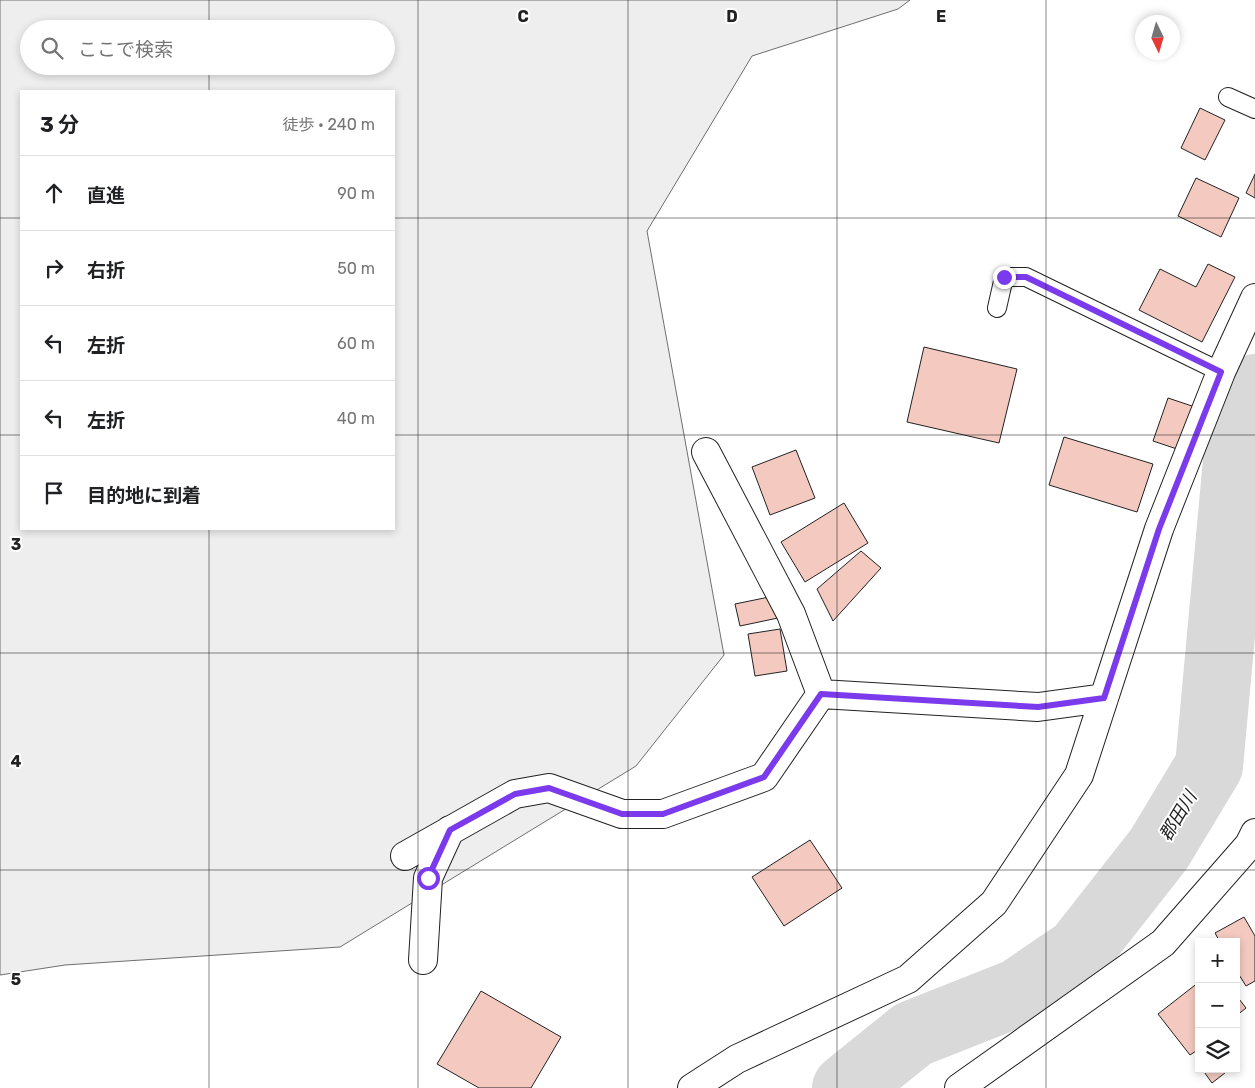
<!DOCTYPE html>
<html lang="ja">
<head>
<meta charset="utf-8">
<style>
  body { margin:0; font-family:Rubik,"Noto Sans JP",sans-serif; background:#f6f6f6; color:#202124 }
  .controls { position:absolute; right:15px; bottom:15px; display:grid; overflow:hidden; border-radius:0px; box-shadow:0 2px 8px #0003 }
  .controls button { width:45px; height:45px; display:grid; place-items:center; padding:0; border:0; border-bottom:1px solid #e0e0e0; background:#fff; color:#202124; font:25px sans-serif }
  .compass { position:absolute; left:1135px; top:15px; width:45px; height:45px; border-radius:50%; background:#fff; box-shadow:0 2px 8px #0003; rotate:175deg }
  .stop { position:absolute; width:15px; height:15px; margin:-11px; border:4px solid #7c3aed; border-radius:50%; background:#fff }
  .stop.end { background:#7c3aed; border-color:#fff; box-shadow:0 1px 5px #0008 }
  .list { margin:0; padding:0; list-style:none }
  h2 { display:flex; justify-content:space-between; align-items:center; height:65px; margin:0; padding:0 20px; font-size:21px }
  h2 small { font-size:16px; font-weight:400; color:#757577 }
  .list li { display:grid; grid-template-columns:32px 1fr auto; gap:15px; align-items:center; box-sizing:border-box; height:75px; padding:0 20px; border-top:1px solid #e0e0e0 }
  .list b { display:block; font-size:19px; white-space:nowrap }
  .list em { font-size:16px; font-style:normal; color:#757577 }
  .icon { flex:none; width:28px; height:28px; fill:none; stroke:currentColor; stroke-width:2; stroke-linecap:round; stroke-linejoin:round }
  .map { position:relative; flex:none; width:1255px; height:1088px; overflow:hidden }
  .search { position:absolute; background:#fff; box-shadow:0 2px 8px #0003; left:20px; top:20px; width:375px; height:55px; display:flex; align-items:center; gap:12px; box-sizing:border-box; padding:0 18px; border-radius:28px; color:#757577; font-size:19px }
  .panel { position:absolute; background:#fff; box-shadow:0 2px 8px #0003; left:20px; top:90px; width:375px; height:440px; border-radius:0px }
  .map>svg:first-child { display:block }
  .green { fill:#eee; stroke:#6f6f6f; fill-rule:evenodd }
  .lines { fill:none; stroke-linecap:round; stroke-linejoin:round }
  .river { stroke:#d9d9d9; stroke-width:68 }
  .building { fill:#f3c9c0; stroke:#222 }
  .lane-casing { stroke:#222; stroke-width:20 }
  .street-casing { stroke:#222; stroke-width:30 }
  .lane { stroke:#fff; stroke-width:18 }
  .street { stroke:#fff; stroke-width:28 }
  .route { stroke:#7c3aed; stroke-width:6 }
  .grid { fill:none; stroke:#222; stroke-width:1; stroke-opacity:0.55 }
  .labels { text-anchor:middle; dominant-baseline:central; stroke-width:4; stroke-linejoin:round; paint-order:stroke }
  .water-label { font-size:18px; font-style:italic; fill:#222; stroke:#fff }
  .grid-label { font-size:16px; text-anchor:middle; font-weight:bold; fill:#222; stroke:#fff; stroke-width:4; stroke-linejoin:round; paint-order:stroke }
</style>
</head>
<body>
<div class="map">
<svg width="1255" height="1088" viewBox="0 0 1255 1088">
  <rect width="100%" height="100%" fill="#fff"/>
  <path class="green" d="M0 0H910L898 9 752 56 647 231 724 655 636 766 340 947 65 965 0 975ZM29 29H386V66H29ZM21 91H394V529H21Z"/>
  <g class="lines">
    <path class="river" d="M846 1088 913 1034 1019 992 1079 951 1159 849 1209 766 1241 417 1255 388"/>
  </g>
  <path class="building" d="M1200 108 1225 120 1205 160 1181 148Z
    M1255 174V198L1246 193Z
    M1196 178 1239 198 1221 237 1178 216Z
    M1208 264 1235 277 1202 342 1139 310 1160 269 1196 287Z
    M924 347 1017 369 999 443 907 422Z
    M1168 398 1195 407 1180 450 1153 441Z
    M1064 437 1153 464 1137 512 1049 485Z
    M796 450 815 498 770 515 752 467Z
    M844 503 868 543 805 582 781 542Z
    M861 551 881 568 833 621 817 589Z
    M774 596 778 618 740 626 735 604Z
    M780 629 787 671 755 676 748 634Z
    M810 840 842 888 784 926 752 877Z
    M1244 917 1255 936V981L1246 986 1236 970V942H1220L1215 933Z
    M1199 982V1049L1190 1055 1158 1014Z
    M481 991 561 1037 531 1088H479L437 1064Z
    M1236 995 1246 1008 1236 1016Z
    M1202 1069H1230L1212 1083Z"/>
  <g class="lines">
    <defs>
      <path id="lane" d="M1228 97 1255 109
        M997 308 1004 277H1026L1221 372"/>
      <path id="street" d="M706 452 791 614 821 694 1038 707 1104 698
        M405 856 515 794 549 788 622 814H663L764 777 821 694
        M423 960 428 878 450 830
        M692 1088 737 1059 908 979 994 903 1079 775 1159 529 1221 372 1255 298
        M959 1088 1163 943 1249 845 1255 833"/>
    </defs>
    <use href="#lane" class="lane-casing"/>
    <use href="#street" class="street-casing"/>
    <use href="#lane" class="lane"/>
    <use href="#street" class="street"/>
  </g>
  <g class="lines">
    <path class="route" d="M428 878 450 830 515 794 549 788 622 814H663L764 777 821 694 1038 707 1104 698 1159 529 1221 372 1026 277H1004"/>
  </g>
  <path class="grid" d="M209 0V29M418 0V1088M628 0V1088M837 0V1088M1046 0V1088M209 66V91M0 218H21M394 218H1255M0 435H21M394 435H1255M209 529V1088M0 653H1255M0 870H1255"/>
  <g class="labels">
    <g class="water-label">
      <text transform="translate(1178 816) rotate(-59)">郡田川</text>
    </g>
  </g>
  <g class="grid-label">
    <text x="523" y="22">C</text>
    <text x="732" y="22">D</text>
    <text x="941" y="22">E</text>
    <text x="16" y="550">3</text>
    <text x="16" y="767">4</text>
    <text x="16" y="985">5</text>
  </g>
</svg>
<div class="controls">
<button>+</button>
<button>−</button>
<button><svg class="icon" aria-label="layers" viewBox="0 0 24 24"><path d="M12 4l9 5-9 5-9-5zM3 14l9 5 9-5"/></svg></button>
</div>
<svg class="compass" viewBox="-18 -18 36 36"><path d="M0-13l5 13h-10z" fill="#e53935"/><path d="M0 13l5-13h-10z" fill="#757577"/></svg>
<div class="stop" style="left:428px;top:878px"></div>
<div class="stop end" style="left:1004px;top:277px"></div>
<div class="search"><svg class="icon" aria-label="search" viewBox="0 0 24 24"><circle cx="10" cy="10" r="6"/><path d="M15 15l6 6"/></svg>ここで検索</div>
<section class="panel">
<h2>3 分<small>徒歩 · 240 m</small></h2>
<ul class="list">
<li><svg class="icon" aria-label="ahead" viewBox="0 0 24 24"><path d="M12 20V5M6 11l6-6 6 6"/></svg><div><b>直進</b></div><em>90 m</em></li>
<li><svg class="icon" aria-label="right" viewBox="0 0 24 24"><path d="M7 20v-9h11M14 6l5 5-5 5"/></svg><div><b>右折</b></div><em>50 m</em></li>
<li><svg class="icon" aria-label="left" viewBox="0 0 24 24"><path d="M17 20v-9H6M10 6l-5 5 5 5"/></svg><div><b>左折</b></div><em>60 m</em></li>
<li><svg class="icon" aria-label="left" viewBox="0 0 24 24"><path d="M17 20v-9H6M10 6l-5 5 5 5"/></svg><div><b>左折</b></div><em>40 m</em></li>
<li><svg class="icon" aria-label="arrive" viewBox="0 0 24 24"><path d="M6 21V4h12l-3 4 3 4H6"/></svg><div><b>目的地に到着</b></div></li>
</ul>
</section>
</div>
</body>
</html>
